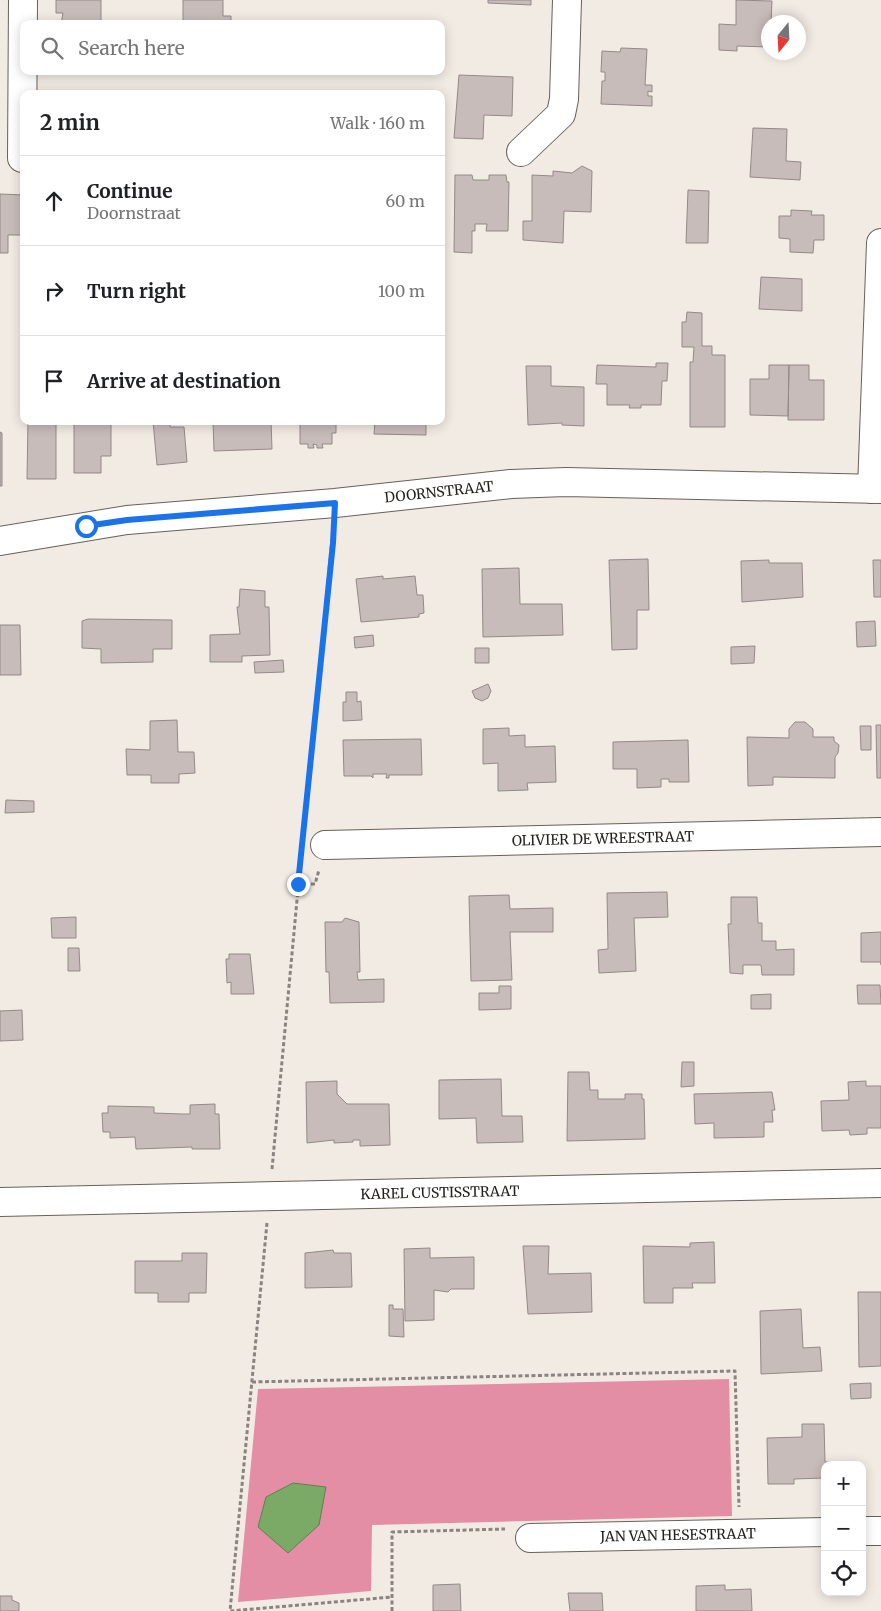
<!DOCTYPE html>
<html lang="en">
<head>
<meta charset="utf-8">
<style>
  body { margin:0; font-family:Merriweather,serif; background:#f2f2f2; color:#202124 }
  .controls { position:absolute; right:15px; bottom:15px; display:grid; overflow:hidden; border-radius:10px; box-shadow:0 2px 12px #0003 }
  .controls button { width:45px; height:45px; display:grid; place-items:center; padding:0; border:0; border-bottom:1px solid #e0e0e0; background:#fff; color:#202124; font:25px sans-serif }
  .compass { position:absolute; left:761px; top:15px; width:45px; height:45px; border-radius:50%; background:#fff; box-shadow:0 2px 12px #0003; rotate:198deg }
  .stop { position:absolute; width:15px; height:15px; margin:-11px; border:4px solid #1a73e8; border-radius:50%; background:#fff }
  .stop.end { background:#1a73e8; border-color:#fff; box-shadow:0 1px 5px #0008 }
  .list { margin:0; padding:0; list-style:none }
  h2 { display:flex; justify-content:space-between; align-items:center; height:65px; margin:0; padding:0 20px; font-size:21px }
  h2 small { font-size:16px; font-weight:400; color:#757577 }
  .list li { display:grid; grid-template-columns:32px 1fr auto; gap:15px; align-items:center; box-sizing:border-box; height:90px; padding:0 20px; border-top:1px solid #e0e0e0 }
  .list b { display:block; font-size:19px; white-space:nowrap }
  .list p { margin:0; font-size:16px; white-space:nowrap; color:#757577 }
  .list em { font-size:16px; font-style:normal; color:#757577 }
  .icon { flex:none; width:28px; height:28px; fill:none; stroke:currentColor; stroke-width:2; stroke-linecap:round; stroke-linejoin:round }
  .map { position:relative; flex:none; width:881px; height:1611px; overflow:hidden }
  .search { position:absolute; background:#fff; box-shadow:0 2px 12px #0003; left:20px; top:20px; width:425px; height:55px; display:flex; align-items:center; gap:12px; box-sizing:border-box; padding:0 18px; border-radius:10px; color:#757577; font-size:19px }
  .panel { position:absolute; background:#fff; box-shadow:0 2px 12px #0003; left:20px; top:90px; width:425px; height:335px; border-radius:10px }
  .map>svg:first-child { display:block }
  .forest { fill:#e48ea6 }
  .water { fill:#7baa66; stroke:#608050 }
  .building { fill:#c7bcba; stroke:#938987 }
  .lines { fill:none; stroke-linecap:round; stroke-linejoin:round }
  .minor-casing { stroke:#67615b; stroke-width:30 }
  .path { stroke:#89847f; stroke-width:3; stroke-dasharray:4 2.5; stroke-linecap:butt }
  .minor { stroke:#fff; stroke-width:28 }
  .route { stroke:#1a73e8; stroke-width:6 }
  .labels { text-anchor:middle; dominant-baseline:central; stroke-width:4.5; stroke-linejoin:round; paint-order:stroke }
  .street-label { font-size:14px; fill:#211f1c; stroke:#f2ebe4 }
</style>
</head>
<body>
<div class="map">
<svg width="881" height="1611" viewBox="0 0 881 1611">
  <rect width="100%" height="100%" fill="#f2ebe4"/>
  <path class="forest" d="M729 1379 732 1516 372 1525 371 1591 238 1602 258 1389Z"/>
  <path class="water" d="M293 1483 326 1487 319 1525 288 1553 258 1527 266 1497Z"/>
  <path class="building" d="M56 0H101V24H61L63 13H56Z
    M183 0H223V16H231V24H183Z
    M488 0H531V5L488 3Z
    M736 0 772 1 771 22H777H768V47L737 46V51L719 50V24L736 25Z
    M621 48 647 49 645 85H652V92L648 91V96H652V106L601 104 602 81H605V72H601L602 51 620 52Z
    M459 75 513 77 512 116 484 115 483 139 454 138Z
    M753 128 787 129 786 161 801 162 800 180 750 177Z
    M582 166 592 171 591 212 564 211 563 243 523 240V221H532V175L553 176V171L572 173Z
    M455 175H472L473 180H489V175H506L507 182H509L508 231H486L487 224H475V231H472V253L454 252Z
    M688 190 709 191 708 243H686Z
    M0 194 24 195V235H8V253H0Z
    M791 210 812 211 811 215H824V240H814L813 253 790 252V239L779 238V216H791Z
    M761 277 802 279V311L759 309Z
    M687 312 702 313V346H712V355H725V427H690V362H693L694 347H682V322H686Z
    M656 363H668L667 381H662L661 405H641V408H629L630 405H607V384H596L597 365 656 367Z
    M769 365H789L788 416 750 415V379H769Z
    M789 365H809V380H824V420H788Z
    M526 366H551V386L584 387V426L562 425V423L528 425Z
    M28 421H56V479H27Z
    M74 421H111V456H101V473H74Z
    M153 421H170V427H184L187 462 157 465Z
    M213 421H271L272 449 214 451Z
    M288 421H336V433H332V444H322L323 448H317V445L313 444 314 448H308V444H300V422Z
    M375 421H426V435L374 434Z
    M0 432 2 433V486H0Z
    M648 559 649 610H637V649L612 650 609 560Z
    M769 560V563H802L803 597 742 602 741 561Z
    M873 560H881V597H874Z
    M519 568 520 604H562L563 635 483 637 482 569Z
    M383 576V579L415 576 417 595H423L424 613 419 614V617L361 622 356 579Z
    M240 589 265 591V607H269L270 655 242 656V662H210V635L240 634 237 607H239Z
    M88 619 172 620V649H153V662L101 663V649L82 648V621Z
    M875 621 876 646 857 647 856 622Z
    M0 625H20L21 675H0Z
    M373 635 374 646 355 648 354 637Z
    M755 646 754 663 731 664V647Z
    M475 648H489V663H475Z
    M283 660 284 672 255 673 254 662Z
    M488 684 491 691 488 698 482 701 475 698 472 691Z
    M346 692H357V702L361 701 362 720 343 721V702H346Z
    M177 720 178 752H194L195 773 179 774V783H151V775H127L126 749 150 750V721Z
    M795 722H805L813 729V737H834V741L839 745 838 753 835 757V778L773 777V785L748 786 747 737 789 738V729Z
    M876 725H881V778H877Z
    M860 726H871V750H861Z
    M509 728V736L525 735V747L555 746 556 782 527 783 528 790 498 791V763L483 764V729Z
    M421 739 422 775H389V778H386L387 774H373V778L371 776H344L343 740Z
    M688 740 689 782H669V779H661V787L637 788V769H613V742Z
    M6 800 34 801V812L5 813Z
    M667 892 668 917 634 918 636 971 599 973 598 950 608 949 607 893Z
    M509 895 510 909 553 908V932H510L512 980 471 981 469 896Z
    M731 897H757L758 923H762V941H776V950L794 949V975H762L761 965H743V974L730 973 728 924H731Z
    M76 917V938H52L51 918Z
    M345 918 359 922 360 972H357L358 980 384 979V1002L330 1003 329 972H326L325 922H342Z
    M881 932V965V962H861V933Z
    M68 948H79L80 971H68Z
    M229 954H250L254 994H231V982L227 983 226 959H229Z
    M857 985H880L881 1004H858Z
    M499 986H511V1009L479 1010V993H499Z
    M771 994V1009H751V995Z
    M22 1010 23 1040 0 1041V1011Z
    M682 1062H694V1086L681 1087Z
    M568 1072H589L590 1090H598V1099H625V1094H642V1099H644L645 1139 567 1141Z
    M501 1079 502 1116H522L523 1142 477 1143 476 1118 439 1119V1080Z
    M337 1081V1094L347 1104H389L390 1145 360 1146V1140H353V1142L334 1143V1140L307 1143 306 1082Z
    M866 1081V1086H881V1128H867V1134L850 1135 849 1130 822 1131 821 1101 849 1100 848 1082Z
    M772 1092 775 1110H772L773 1122H764V1137L714 1138V1123L695 1124 694 1094Z
    M215 1104V1114H219L220 1149H192V1147L136 1149 135 1137 110 1138V1132H103L102 1113H108V1106L154 1107V1113L182 1114H190V1105Z
    M714 1242 715 1283H692L693 1288H673V1303H644L643 1246 690 1247V1243Z
    M523 1246H549L548 1274 591 1273 592 1312 528 1314Z
    M430 1248V1258L474 1257V1289H451L448 1292 434 1290V1320L405 1321 404 1249Z
    M333 1250 334 1253H351L352 1287 305 1288V1253Z
    M182 1253H207L206 1293H189V1302H158V1293H135V1261H182Z
    M858 1292H881V1366L859 1367Z
    M389 1305H393V1309H403L404 1337 389 1336Z
    M801 1309 803 1348 820 1347 822 1371 761 1374 760 1311Z
    M871 1383V1398L851 1399 850 1384Z
    M802 1424H824L825 1462H849V1465H825V1483L824 1478 794 1479V1484H768L767 1438 802 1437Z
    M460 1584 461 1611H433V1585Z
    M725 1585V1590L751 1589 752 1611H696V1586Z
    M568 1593H602L603 1611H570Z
    M0 1596H12V1600L19 1603V1611H0Z"/>
  <g class="lines">
    <defs>
      <g id="minor">
        <path d="M521 152 561 114 564 99 567 0"/>
        <path d="M22 158 23 0"/>
        <path d="M872 489 881 243"/>
        <path id="s1" d="M0 541 127 520 335 503 511 484 566 482 881 489"/>
        <path id="s2" d="M325 845 881 832"/>
        <path id="s3" d="M0 1202 881 1183"/>
        <path d="M862 1531H881"/>
        <path id="s4" d="M530 1538 825 1532"/>
      </g>
    </defs>
    <use href="#minor" class="minor-casing"/>
    <path class="path" d="M304 828 333 529
      M298 884H315L319 870
      M272 1169 301 857
      M267 1223 230 1611 392 1597
      M252 1382 735 1371 739 1507
      M392 1611V1532L505 1529"/>
    <use href="#minor" class="minor"/>
  </g>
  <g class="lines">
    <path class="route" d="M86 526 127 520 335 503 333 543 298 884"/>
  </g>
  <g class="labels">
    <g class="street-label">
      <text stroke="none"><textPath href="#s1" startOffset="442">DOORNSTRAAT</textPath></text>
      <text stroke="none"><textPath href="#s2" startOffset="278">OLIVIER DE WREESTRAAT</textPath></text>
      <text stroke="none"><textPath href="#s3" startOffset="440">KAREL CUSTISSTRAAT</textPath></text>
      <text stroke="none"><textPath href="#s4" startOffset="148">JAN VAN HESESTRAAT</textPath></text>
    </g>
  </g>
</svg>
<div class="controls">
<button>+</button>
<button>−</button>
<button><svg class="icon" aria-label="locate" viewBox="0 0 24 24"><circle cx="12" cy="12" r="6"/><path d="M12 2v4M12 18v4M2 12h4M18 12h4"/></svg></button>
</div>
<svg class="compass" viewBox="-18 -18 36 36"><path d="M0-13l5 13h-10z" fill="#e53935"/><path d="M0 13l5-13h-10z" fill="#757577"/></svg>
<div class="stop" style="left:86px;top:526px"></div>
<div class="stop end" style="left:298px;top:884px"></div>
<div class="search"><svg class="icon" aria-label="search" viewBox="0 0 24 24"><circle cx="10" cy="10" r="6"/><path d="M15 15l6 6"/></svg>Search here</div>
<section class="panel">
<h2>2 min<small>Walk · 160 m</small></h2>
<ul class="list">
<li><svg class="icon" aria-label="ahead" viewBox="0 0 24 24"><path d="M12 20V5M6 11l6-6 6 6"/></svg><div><b>Continue</b><p>Doornstraat</p></div><em>60 m</em></li>
<li><svg class="icon" aria-label="right" viewBox="0 0 24 24"><path d="M7 20v-9h11M14 6l5 5-5 5"/></svg><div><b>Turn right</b></div><em>100 m</em></li>
<li><svg class="icon" aria-label="arrive" viewBox="0 0 24 24"><path d="M6 21V4h12l-3 4 3 4H6"/></svg><div><b>Arrive at destination</b></div></li>
</ul>
</section>
</div>
</body>
</html>
